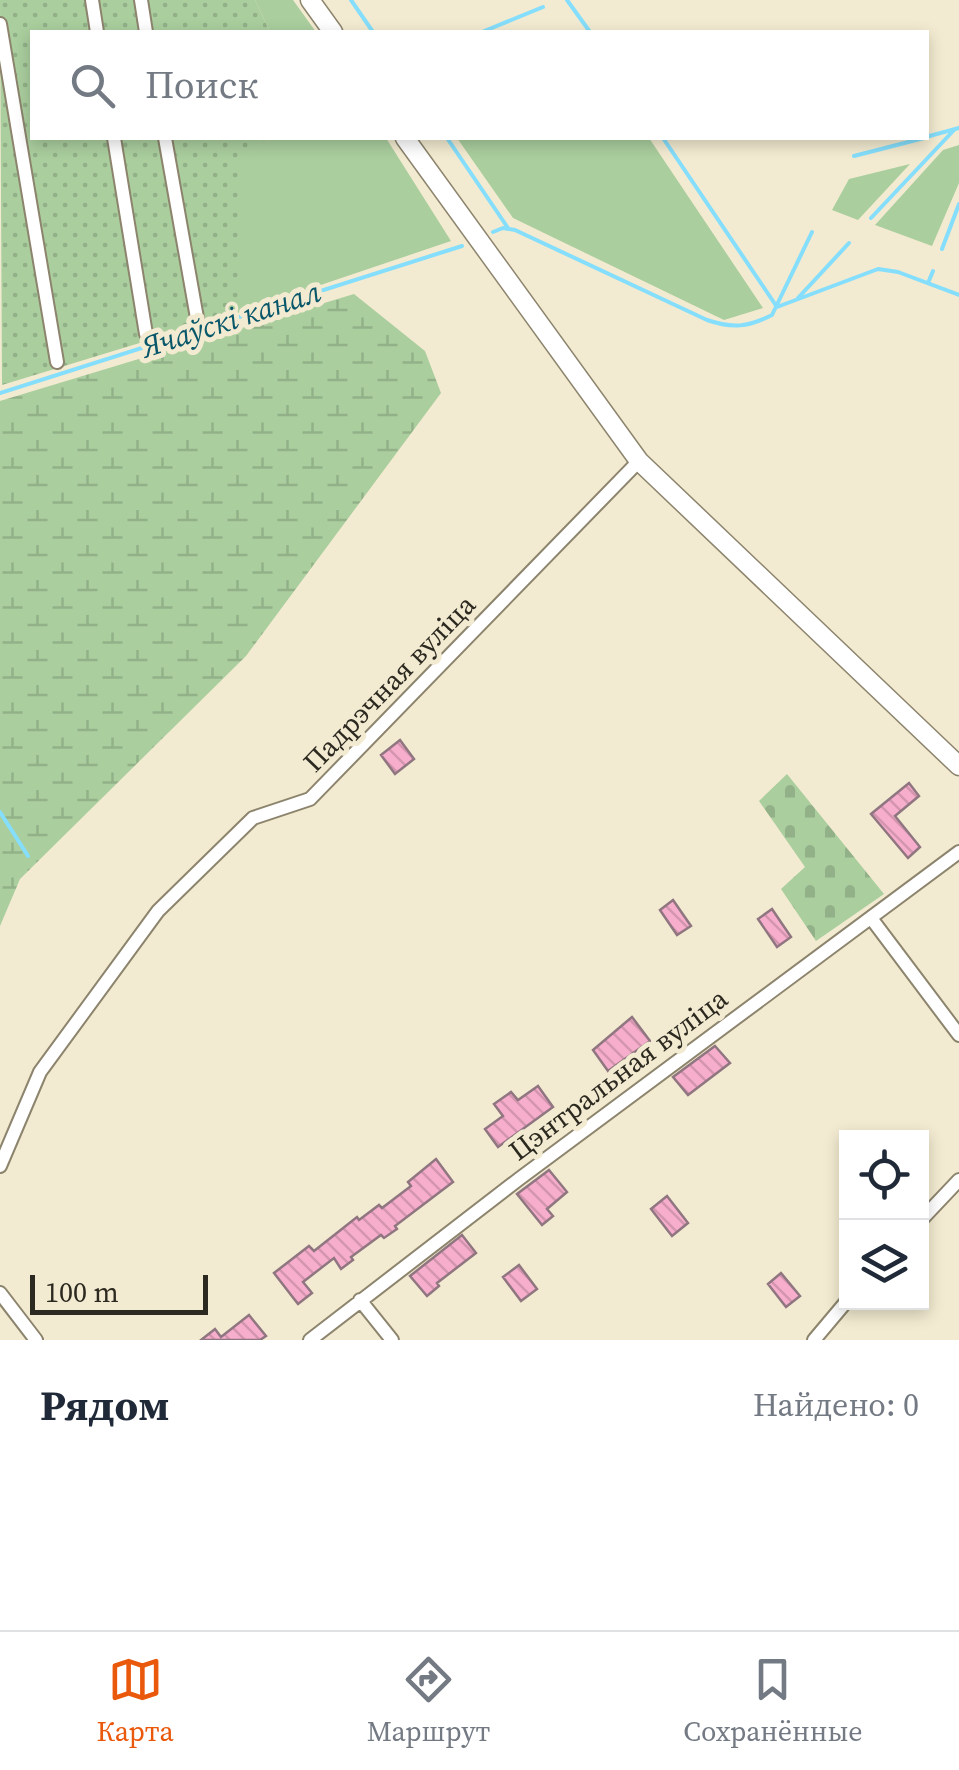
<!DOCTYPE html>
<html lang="ru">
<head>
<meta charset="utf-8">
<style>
  body { margin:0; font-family:"Source Serif 4",serif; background:#f2f2f3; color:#1f2937 }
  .controls { position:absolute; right:30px; bottom:30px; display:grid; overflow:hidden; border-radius:0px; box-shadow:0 5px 15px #0003 }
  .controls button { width:90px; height:90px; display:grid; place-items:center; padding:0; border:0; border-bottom:2px solid #e0e1e3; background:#fff; color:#1f2937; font:50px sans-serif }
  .scale { position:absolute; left:30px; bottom:25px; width:178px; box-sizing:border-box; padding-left:10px; border:5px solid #2c2920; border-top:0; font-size:28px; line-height:35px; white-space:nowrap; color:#2c2920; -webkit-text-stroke:8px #f3ebd1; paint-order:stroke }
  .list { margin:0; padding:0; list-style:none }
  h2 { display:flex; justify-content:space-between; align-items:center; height:130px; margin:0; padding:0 40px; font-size:42px }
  h2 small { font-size:32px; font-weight:400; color:#747a83 }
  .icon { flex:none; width:55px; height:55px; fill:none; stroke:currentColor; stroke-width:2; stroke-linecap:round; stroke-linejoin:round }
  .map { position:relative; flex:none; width:959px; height:1340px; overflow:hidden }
  .search { position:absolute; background:#fff; box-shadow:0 5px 15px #0003; left:30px; right:30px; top:30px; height:110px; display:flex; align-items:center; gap:25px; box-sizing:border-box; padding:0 35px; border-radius:0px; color:#747a83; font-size:38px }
  .sheet { height:290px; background:#fff }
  nav { display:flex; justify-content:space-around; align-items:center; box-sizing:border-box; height:140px; border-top:2px solid #e0e1e3; background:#fff; font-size:28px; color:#747a83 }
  nav a { display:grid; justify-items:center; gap:5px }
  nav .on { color:#ea580c }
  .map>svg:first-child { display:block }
  .grass { fill:#aace9e }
  .wetland { fill:url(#wetland-marsh) }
  .cemetery { fill:url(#cemetery-stones) }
  .park { fill:url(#park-dots) }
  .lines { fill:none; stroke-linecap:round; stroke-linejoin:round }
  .stream { stroke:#85defb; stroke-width:4 }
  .building { fill:url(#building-back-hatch); stroke:#907680; stroke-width:2.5 }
  .minor-casing { stroke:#8c846d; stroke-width:16 }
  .major-casing { stroke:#8c846d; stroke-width:21 }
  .minor { stroke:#fff; stroke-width:12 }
  .major { stroke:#fff; stroke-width:18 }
  .labels { text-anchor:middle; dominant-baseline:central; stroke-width:10; stroke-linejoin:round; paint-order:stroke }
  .street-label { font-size:28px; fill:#2c2920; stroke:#f3ebd1 }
  .water-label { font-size:30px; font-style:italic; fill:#08576a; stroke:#f3ebd1 }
</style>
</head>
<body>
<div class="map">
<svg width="959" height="1340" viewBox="0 0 959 1340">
  <defs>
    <pattern id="wetland-marsh" width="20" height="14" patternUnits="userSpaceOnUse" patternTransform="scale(2.5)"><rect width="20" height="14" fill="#aace9e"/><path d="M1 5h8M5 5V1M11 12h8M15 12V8" fill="none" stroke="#92b188"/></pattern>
    <pattern id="cemetery-stones" width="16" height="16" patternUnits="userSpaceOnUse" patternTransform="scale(2.5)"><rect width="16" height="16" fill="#aace9e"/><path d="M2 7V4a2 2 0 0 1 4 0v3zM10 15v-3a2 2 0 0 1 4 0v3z" fill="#92b188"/></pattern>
    <pattern id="park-dots" width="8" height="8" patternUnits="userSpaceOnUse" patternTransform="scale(2.5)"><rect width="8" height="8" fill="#aace9e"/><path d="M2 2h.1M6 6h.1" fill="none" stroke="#92b188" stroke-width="1.8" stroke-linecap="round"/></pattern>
    <pattern id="building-back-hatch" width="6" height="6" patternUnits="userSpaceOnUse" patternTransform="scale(2.5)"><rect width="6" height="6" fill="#f7adcc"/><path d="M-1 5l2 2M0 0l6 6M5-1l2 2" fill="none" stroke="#d495af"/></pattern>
  </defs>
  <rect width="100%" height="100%" fill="#f3ebd1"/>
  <path class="grass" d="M255 0H293L316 32H270Z
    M272 138H386L451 241 238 313V159Z
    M457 138H649L763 308 724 320 513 218Z
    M959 145V183L932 246 875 225 943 150Z
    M910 164 858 220 832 210 849 179Z"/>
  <path class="wetland" d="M354 294 425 351 441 393 246 656 20 879 0 926V401Z"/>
  <path class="cemetery" d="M787 774 884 894 816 941 781 889 805 867 759 801Z"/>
  <path class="park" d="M0 0H255L270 32H32V138H272L238 160V313L2 385Z"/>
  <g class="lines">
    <path class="stream" d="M351 0 373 32
      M567 0 590 32
      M482 32 543 7
      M926 137 959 128
      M447 138 508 228
      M663 138 777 307 878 269 898 272 959 295
      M854 156 924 138
      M871 218 954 130
      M493 232 503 228 515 230 707 320C733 329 748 327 772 315L812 232
      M942 249 959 204
      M928 283 933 271
      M798 298 849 243
      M0 393 462 246
      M0 812 28 856"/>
  </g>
  <path class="building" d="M400 740 414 759 395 774 381 755Z
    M909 783 919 796 895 816 920 847 908 858 871 814Z
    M673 900 691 926 677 935 660 910Z
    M772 909 791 937 777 947 758 919Z
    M632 1017 650 1041 608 1071 593 1050Z
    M715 1046 730 1063 688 1095 673 1077Z
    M538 1086 553 1107 498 1147 485 1129 503 1116 494 1104 511 1092 518 1100Z
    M436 1159 453 1182 395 1226 397 1229 384 1238 381 1235 351 1257 353 1260 341 1269 334 1258 303 1282 312 1293 298 1304 274 1273 309 1246 314 1251 357 1217 359 1220 379 1205 382 1208 411 1186 408 1182Z
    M549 1170 567 1192 547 1209 553 1216 542 1225 517 1194Z
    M667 1196 688 1223 672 1236 651 1209Z
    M462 1235 476 1253 437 1283 439 1286 427 1296 410 1276Z
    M519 1265 537 1289 521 1301 503 1277Z
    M781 1273 800 1296 786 1307 768 1284Z
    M249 1315 266 1336 260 1340H201L215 1329 221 1337Z"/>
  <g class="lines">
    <defs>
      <path id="minor" d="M92 0 97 32
        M141 0 146 32
        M0 24 57 362
        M114 138 146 334
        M165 138 197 318
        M871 918 959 1035
        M0 1166 40 1072 158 911 253 818 310 799 639 461
        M922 1219 959 1180
        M0 1293 36 1340
        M360 1300 392 1340
        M310 1340 519 1179 959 852
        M814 1340 846 1302"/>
      <path id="major" d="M310 0 333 32
        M405 138 639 461 959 766"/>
    </defs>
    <use href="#minor" class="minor-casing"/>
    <use href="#major" class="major-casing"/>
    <use href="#minor" class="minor"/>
    <use href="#major" class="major"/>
  </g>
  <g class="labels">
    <g class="street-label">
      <text transform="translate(389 683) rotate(-46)">Падрэчная вуліца</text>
      <text transform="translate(618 1074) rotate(-37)">Цэнтральная вуліца</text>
    </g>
    <g class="water-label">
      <text transform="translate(231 319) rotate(-18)">Ячаўскі канал</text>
    </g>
  </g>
</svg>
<div class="controls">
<button><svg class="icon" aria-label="locate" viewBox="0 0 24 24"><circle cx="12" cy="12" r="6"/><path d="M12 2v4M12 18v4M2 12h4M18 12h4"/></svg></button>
<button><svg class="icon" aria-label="layers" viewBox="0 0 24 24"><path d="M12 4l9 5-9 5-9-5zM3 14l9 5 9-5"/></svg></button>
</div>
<div class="scale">100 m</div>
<div class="search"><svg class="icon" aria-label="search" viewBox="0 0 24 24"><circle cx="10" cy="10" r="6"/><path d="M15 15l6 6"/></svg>Поиск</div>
</div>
<section class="sheet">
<h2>Рядом<small>Найдено: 0</small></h2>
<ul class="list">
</ul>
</section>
<nav>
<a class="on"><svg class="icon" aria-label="map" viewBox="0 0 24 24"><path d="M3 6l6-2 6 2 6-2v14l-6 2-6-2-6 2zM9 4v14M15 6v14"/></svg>Карта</a>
<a><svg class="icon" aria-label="directions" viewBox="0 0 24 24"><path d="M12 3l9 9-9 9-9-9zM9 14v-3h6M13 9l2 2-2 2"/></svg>Маршрут</a>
<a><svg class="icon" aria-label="saved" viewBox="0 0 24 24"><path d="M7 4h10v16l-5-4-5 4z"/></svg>Сохранённые</a>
</nav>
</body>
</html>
